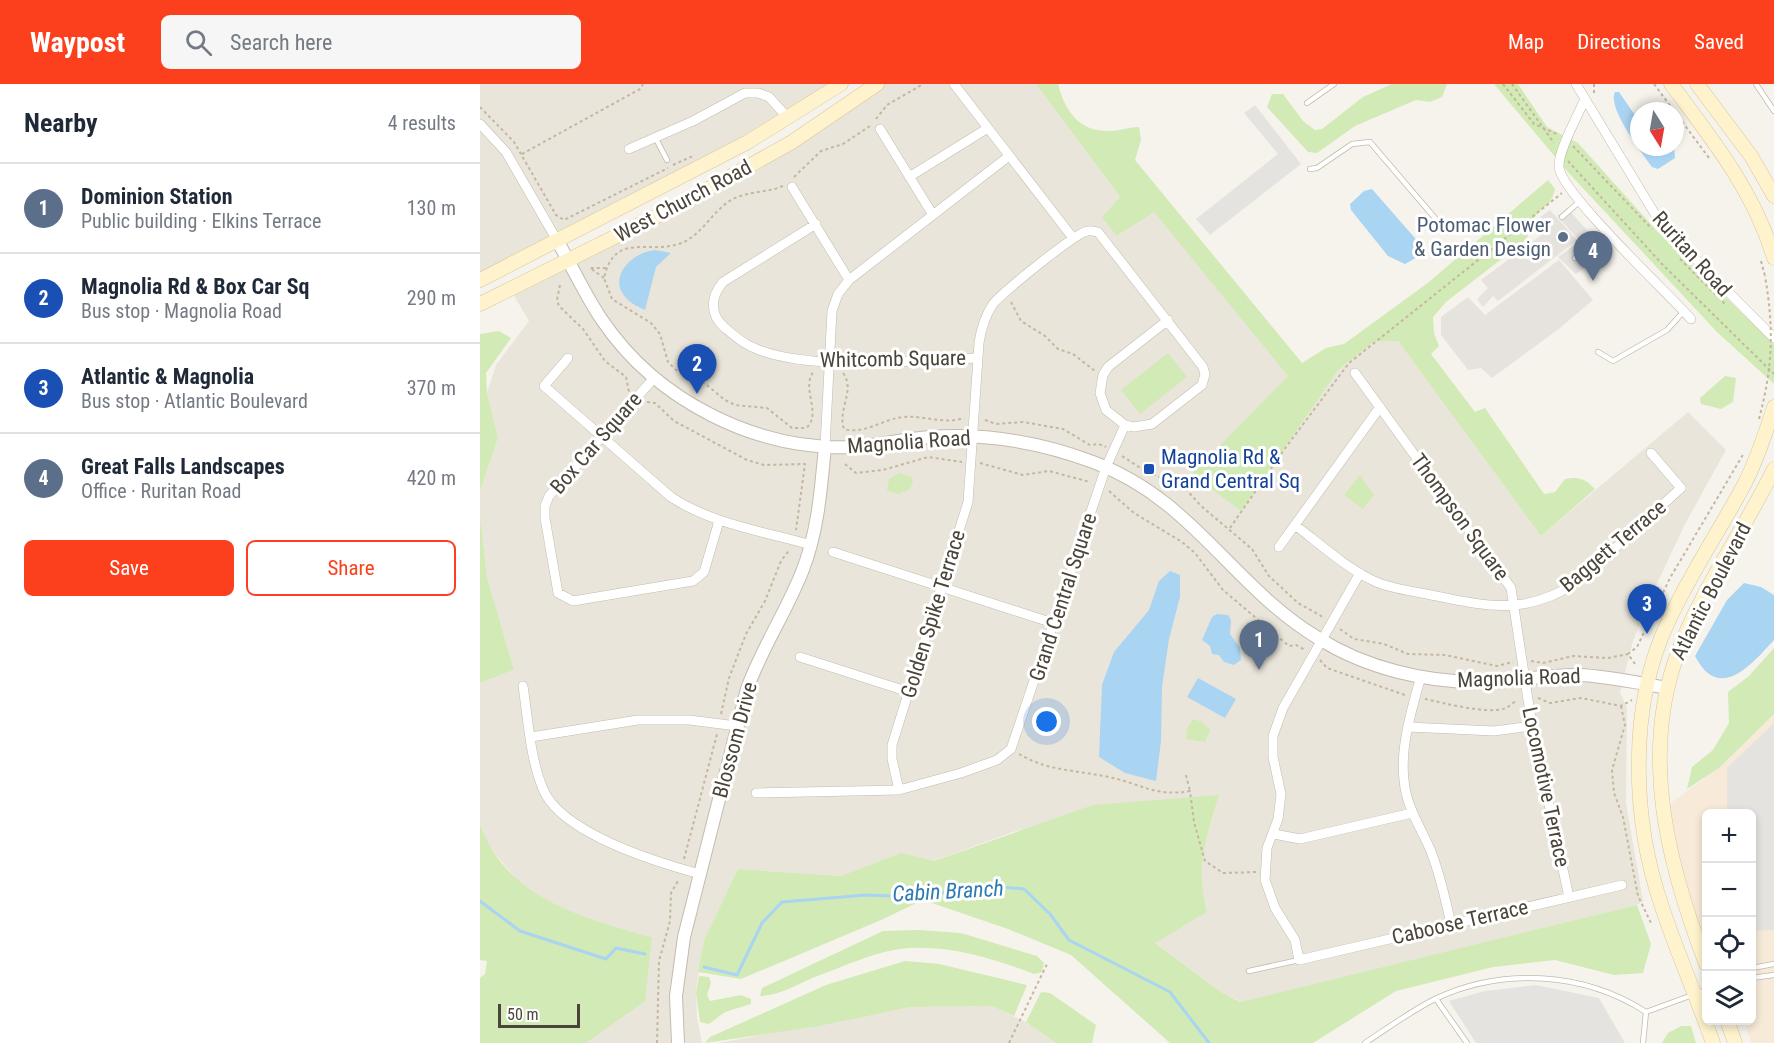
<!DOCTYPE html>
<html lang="en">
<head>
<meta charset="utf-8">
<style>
  body { margin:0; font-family:"Roboto Condensed",sans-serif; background:#f6f6f7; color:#1f2937 }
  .controls { position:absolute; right:18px; bottom:18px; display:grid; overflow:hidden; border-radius:9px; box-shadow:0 3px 9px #0003 }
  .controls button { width:54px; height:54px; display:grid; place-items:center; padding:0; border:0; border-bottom:2px solid #e0e1e3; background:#fff; color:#1f2937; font:30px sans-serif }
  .compass { position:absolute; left:1150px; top:18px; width:54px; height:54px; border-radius:50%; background:#fff; box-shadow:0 3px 9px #0003; rotate:169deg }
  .scale { position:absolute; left:18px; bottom:15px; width:82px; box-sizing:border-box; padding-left:6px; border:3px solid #4b4439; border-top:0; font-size:16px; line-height:21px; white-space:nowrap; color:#4b4439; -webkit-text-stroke:4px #fff; paint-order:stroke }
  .you { position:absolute; left:567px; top:638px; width:21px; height:21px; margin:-15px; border:4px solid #fff; border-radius:50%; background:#1a73e8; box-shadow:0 0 0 9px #1a73e833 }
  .badge { display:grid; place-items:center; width:39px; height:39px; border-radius:50%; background:#fc3f1d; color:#fff; font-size:20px; font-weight:700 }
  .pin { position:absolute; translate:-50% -50px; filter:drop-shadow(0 2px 3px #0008) }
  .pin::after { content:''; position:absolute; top:32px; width:21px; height:18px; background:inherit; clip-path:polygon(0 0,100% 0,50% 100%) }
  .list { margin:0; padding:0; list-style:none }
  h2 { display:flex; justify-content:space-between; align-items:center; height:78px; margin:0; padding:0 24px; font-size:26px }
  h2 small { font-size:20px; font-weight:400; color:#747a83 }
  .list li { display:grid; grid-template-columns:39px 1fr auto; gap:18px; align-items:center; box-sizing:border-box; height:90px; padding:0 24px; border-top:2px solid #e0e1e3 }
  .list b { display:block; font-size:22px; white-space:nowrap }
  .list p { margin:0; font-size:20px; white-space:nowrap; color:#747a83 }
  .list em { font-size:20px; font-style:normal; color:#747a83 }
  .actions { display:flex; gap:12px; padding:18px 24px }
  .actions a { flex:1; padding:14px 0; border:2px solid #fc3f1d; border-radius:9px; text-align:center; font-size:21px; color:#fc3f1d }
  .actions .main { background:#fc3f1d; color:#fff }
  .icon { flex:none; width:33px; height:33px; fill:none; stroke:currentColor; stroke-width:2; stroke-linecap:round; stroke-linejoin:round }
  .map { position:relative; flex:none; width:1294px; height:959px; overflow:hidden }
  header { display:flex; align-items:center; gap:36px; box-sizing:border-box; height:84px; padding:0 30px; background:#fc3f1d; color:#fff }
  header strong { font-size:28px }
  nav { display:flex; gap:33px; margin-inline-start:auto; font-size:21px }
  .search { width:420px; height:54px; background:#f6f6f7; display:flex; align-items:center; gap:15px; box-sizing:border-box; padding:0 21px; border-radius:9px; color:#747a83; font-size:22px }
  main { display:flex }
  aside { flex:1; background:#fff }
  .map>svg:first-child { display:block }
  .residential { fill:#eae5da }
  .commercial { fill:#f7ead8 }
  .industrial { fill:#e6e2dd }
  .green { fill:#d2eab5 }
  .parking { fill:#e5e3e0 }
  .water { fill:#a9d4f2 }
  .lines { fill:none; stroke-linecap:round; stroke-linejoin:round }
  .stream { stroke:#a9d4f2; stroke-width:3 }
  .service-casing { stroke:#c2bbae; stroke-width:6 }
  .minor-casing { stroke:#c2bbae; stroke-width:10 }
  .tertiary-casing { stroke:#c2bbae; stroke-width:14 }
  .secondary-casing { stroke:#d6c79b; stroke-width:15 }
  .path { stroke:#c4b79f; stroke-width:2; stroke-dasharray:3 3; stroke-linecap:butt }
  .service { stroke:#fff; stroke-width:4.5 }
  .minor { stroke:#fff; stroke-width:9 }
  .tertiary { stroke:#fff; stroke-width:12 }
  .secondary { stroke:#fff3cd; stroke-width:14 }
  .path-bridge { stroke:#c4b79f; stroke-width:2; stroke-dasharray:3 3; stroke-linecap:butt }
  .service-dot { fill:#5c6f8a; stroke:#fff; stroke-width:2 }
  .transit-dot { fill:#1a4fb4; stroke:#fff; stroke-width:2 }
  .labels { text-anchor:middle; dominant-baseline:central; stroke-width:6; stroke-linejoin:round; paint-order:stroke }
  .street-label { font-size:21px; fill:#4b4439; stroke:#fff }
  .service-label { font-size:21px; fill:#4e5e75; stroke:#fff; text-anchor:end }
  .transit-label { font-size:21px; fill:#164399; stroke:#fff; text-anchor:start }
  .water-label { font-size:22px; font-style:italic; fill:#2e7ab2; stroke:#fff }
</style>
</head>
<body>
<header>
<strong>Waypost</strong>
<div class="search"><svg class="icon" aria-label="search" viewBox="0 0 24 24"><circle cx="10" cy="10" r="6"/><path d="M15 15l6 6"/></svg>Search here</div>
<nav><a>Map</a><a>Directions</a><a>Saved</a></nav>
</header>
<main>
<aside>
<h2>Nearby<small>4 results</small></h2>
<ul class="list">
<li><span class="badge" style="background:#5c6f8a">1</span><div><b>Dominion Station</b><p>Public building · Elkins Terrace</p></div><em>130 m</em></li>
<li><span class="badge" style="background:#1a4fb4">2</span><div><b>Magnolia Rd &amp; Box Car Sq</b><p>Bus stop · Magnolia Road</p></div><em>290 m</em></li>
<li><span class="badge" style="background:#1a4fb4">3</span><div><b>Atlantic &amp; Magnolia</b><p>Bus stop · Atlantic Boulevard</p></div><em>370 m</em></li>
<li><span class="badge" style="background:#5c6f8a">4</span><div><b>Great Falls Landscapes</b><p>Office · Ruritan Road</p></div><em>420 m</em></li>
</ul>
<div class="actions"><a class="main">Save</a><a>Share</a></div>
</aside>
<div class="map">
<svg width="1294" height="959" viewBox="0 0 1294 959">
  <rect width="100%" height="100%" fill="#f6f3ec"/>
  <path class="residential" d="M0 0H361L0 192Z
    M397 0H556L640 113 638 152 674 127 808 292 778 324 761 427 859 285 895 257H918L1061 452 1208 328 1246 366 1205 440 1173 508 1153 557 1140 608 1147 624 1146 719 1163 817 1157 821 761 918 741 908 674 858 727 828 721 804V774L739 711 578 735 533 748 453 777 421 770 361 792 258 785 224 856 216 905 217 933 222 959H106L172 853 103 835 46 806 7 760 0 741V599L34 586 7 493 0 432V407L18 354 7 309 16 281 49 237 30 205 205 118Z
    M511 922 546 938 576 959H238L430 923Z"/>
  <path class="commercial" d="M1294 630V959H1271L1265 937 1272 936V730H1226V862L1211 822 1188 721 1239 684Z"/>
  <path class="industrial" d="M1070 126 1097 156 1018 217 1013 212 1003 223 997 215 1008 204 1001 196 1064 149 1056 136Z
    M1079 176 1113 216 1080 244 1012 294 1001 284 988 286 961 251V233L988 213 1005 231Z"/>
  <path class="green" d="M556 0H578C585 27 599 48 630 47 640 47 648 43 659 43L661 56 655 76 822 279 846 264 864 260 949 198 1068 96 1075 105C1070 125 1064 119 1055 133 1051 139 1050 148 1046 156L966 218 953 233 954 249 959 262 951 270 995 328 1005 324 1064 410 1075 408 1085 395C1099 392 1106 395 1115 405L1061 452 918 257H895L859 285 761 427 712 390 808 292 674 128 637 152 622 133 640 113Z
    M912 0H967L962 13 950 18 936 16 875 42 837 69 828 68 787 23 792 10H803L823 37 835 46 842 45 883 13Z
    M1014 0H1038L1067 43 1098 59 1177 147 1294 260V300L1237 248 1087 87Z
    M19 247 31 254 6 289 7 309 18 354 0 407V250Z
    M688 269 707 293 660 330 641 306Z
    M1245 292 1256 294 1253 318 1241 325 1221 320 1220 314Z
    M419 389 431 393 433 397 430 405 419 410 407 407 409 395Z
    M880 391 894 411 883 425 864 411Z
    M0 432 7 493 34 586 0 599Z
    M1294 564V630L1239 684 1207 705 1212 683 1233 666 1249 639 1248 608 1269 592Z
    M713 635 722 638 730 646 725 658 706 655 707 644Z
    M739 711C726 757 715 780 727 828L675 859 741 908 760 918 1157 821 1171 860 1163 889 1134 891 1075 876 1013 883 916 907 833 959H690L591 871 528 845 443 816 401 836 261 895 218 888 224 856 258 785 361 792 421 769 454 777 613 721Z
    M0 741C28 815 102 834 172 853L165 917 106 959H0V894L5 890 7 877 0 876Z
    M439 846 481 849 557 872 564 879 562 888 554 890C513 874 464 859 419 865 392 869 365 882 340 891 320 898 301 912 280 912L282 904 403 847Z
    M425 877 459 880 547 901 534 932 511 922 430 923 339 942 225 959 230 953 346 901Z
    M219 892 229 893 231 899 227 911 230 917 261 911 271 915V920L245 928 229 940 220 938 216 908Z
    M561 908 570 909 616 941 612 959H576L546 938Z
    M1201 942H1211L1216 959H1182L1188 949Z"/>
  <path class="parking" d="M775 21 821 80 730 151 716 135 798 70 764 29Z
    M1087 124 1126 167 1096 190 1078 173 1100 157 1077 132Z
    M1294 639V846L1272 847V730L1247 729V684Z
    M1056 901 1119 914 1145 959H996L969 917 1005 907Z"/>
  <path class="water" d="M1135 8H1139L1159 37V63H1194L1195 74 1178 85 1172 83C1162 69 1127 24 1135 8Z
    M892 105 941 161 942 167 939 172 925 180 908 172 871 126 870 120 884 107Z
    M175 166 191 169 176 183 165 226C159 223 152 220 148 216 125 194 152 168 175 166Z
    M690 487 700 491V513L689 555 682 603 681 657 676 697 645 689 619 673 622 601 634 568 669 526 679 497Z
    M1264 499 1281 503 1294 511V556C1271 581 1239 619 1215 572L1247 516Z
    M737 530 748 531 751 536 750 550 760 564 761 576 754 581 744 578 739 571 732 570 730 562 722 556 732 533Z
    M718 594 756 615 745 634 707 613Z"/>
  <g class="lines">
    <path class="stream" d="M0 817 40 847 126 875 136 864 165 870
      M224 883 257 891 282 839 302 818 386 811 415 812 449 806 473 810 509 802 544 805 570 830 589 856 690 908 729 959"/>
    <defs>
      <path id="service" d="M1276 0 1294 27
        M827 19 854 0
        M175 53 187 76
        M830 85 837 84 872 60 890 58 960 140
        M1082 133 1099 118
        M1095 174 1129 149
        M1118 268 1133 277 1187 246 1204 227
        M1272 884 1294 880
        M769 887 819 876
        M1272 894 1294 891
        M956 915 987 959
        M1166 928 1226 906
        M885 959C908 944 931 927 955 915 1023 883 1104 888 1166 928
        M1163 959 1166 928"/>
      <path id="minor" d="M474 0 593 154
        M1096 0 1181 140 1294 254
        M1105 15C1098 31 1078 67 1079 83 1081 109 1188 209 1211 235
        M0 40 26 68 78 158
        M400 45 453 131
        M149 65 213 37 265 9H278L289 13 308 34
        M429 93 508 44
        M312 103 369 196
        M336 140 243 198C231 212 229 230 244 243 251 249 261 258 270 262 323 289 438 276 498 274
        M88 274 64 302 191 413C234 441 283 447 331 461
        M875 289 1031 504 1052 642 1089 813
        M174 294 69 412 65 422V434L78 509 93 517 213 497 224 488 239 437
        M345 362 352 227 358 210 369 196 529 72
        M815 441C840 460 865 483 894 497 911 505 933 507 951 511 1009 523 1048 532 1100 496L1201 404 1171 369
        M799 463 900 323
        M353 468 573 539
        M880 489 803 624 793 652V673L801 710 798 735 787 764 785 796 795 824 815 856 819 876 1142 801
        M320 573 429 608
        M941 592C932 625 920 662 924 696 926 722 940 742 950 765 960 789 965 814 971 840
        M43 602C48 635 50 674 63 705 81 749 176 778 220 790
        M928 643 1014 647 1052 642
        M51 653 158 636H209L257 642
        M419 706 412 675V661L488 418 499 259C501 245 505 232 513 220 522 209 596 148 608 147 612 146 615 148 618 148L723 283 725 290 722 301 672 340 654 343 645 341 626 326 620 309 623 291 628 283 688 236
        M276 709 419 706 481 689 517 676 531 665 626 383 645 341
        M794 750 820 755 932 729"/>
      <path id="tertiary" d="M78 158C93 184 105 211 122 236 177 317 276 367 374 363 399 361 424 355 450 353 505 349 562 359 613 378 713 415 752 502 838 554 885 584 947 599 1003 598 1035 598 1066 590 1099 591 1128 592 1158 599 1187 604
        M198 959 196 912 204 853 267 605C282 564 306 528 322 488 338 448 341 405 345 362"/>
      <path id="secondary" d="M1191 0C1232 55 1274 107 1294 174
        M1217 0 1271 72 1294 112
        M0 196 268 58 361 0
        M0 220 205 118 312 58 397 0
        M1226 880C1188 781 1159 670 1199 566 1223 503 1264 446 1294 385
        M1247 936 1255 959
        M1233 959C1217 913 1197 869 1182 823 1152 736 1148 623 1188 538 1210 490 1240 446 1265 399 1277 376 1286 348 1294 323"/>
    </defs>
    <use href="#service" class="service-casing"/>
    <use href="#minor" class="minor-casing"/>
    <use href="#tertiary" class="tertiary-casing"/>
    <use href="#secondary" class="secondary-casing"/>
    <path class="path" d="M1023 0 1054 40 1079 51
      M1032 0 1074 59
      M1114 0V9
      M1174 0 1194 27
      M0 23 34 58 76 131 84 136 188 84
      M1195 28 1229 74
      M396 35 407 21 443 0
      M1093 62 1172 145
      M42 70 160 5 163 0
      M1088 77 1182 180 1294 290
      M193 81 215 71
      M314 93 341 67 363 60 390 42
      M303 102C287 109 269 107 253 115 234 125 224 148 204 158 171 173 135 145 124 194L132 215 171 239 180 250 188 278 196 286 223 298 245 316 255 321 287 324 312 344H326C343 330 320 304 334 287
      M1200 175 1245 220
      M1281 177 1285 192
      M124 194 110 184H126
      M80 201 77 216 79 222 103 245 125 277 146 293 149 308
      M531 218 541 237 565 252 578 265 593 270 615 287
      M363 289C376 306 357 326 364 345 384 351 403 335 423 333 444 331 464 341 484 334
      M167 318 175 319 194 337 267 376 284 381 325 380 316 446
      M505 336 516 340 543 338 583 345 610 361 619 360 626 363
      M642 372 665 387 704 403 721 422 772 465 789 492 818 519 843 533
      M500 379 543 391 569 387 610 398
      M365 380 376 389 403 386 448 373 482 378
      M629 407 654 429 702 458 715 469 743 506 809 562 816 561 825 566
      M750 444 806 363 869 279 1082 109
      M860 545 874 555 904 560 928 570 965 571 1017 582 1033 578
      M840 576 847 584 925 611
      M1051 577 1063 579 1093 572 1128 574 1148 570
      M1155 580 1148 570 1157 563 1190 494 1264 369
      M1058 614 1070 619 1101 614 1141 622 1152 616
      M945 615C964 619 1008 631 1026 624 1030 622 1034 618 1037 616
      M1141 622 1145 641 1132 686 1134 709 1143 733 1158 812 1171 839
      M241 630 249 594 266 550 285 517 301 477 310 465
      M539 670C569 688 600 686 633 694 663 701 677 713 710 707L714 738 725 777 743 789 777 788
      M706 691 710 707
      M204 775 237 650
      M177 959 179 877 190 837 191 809 199 795
      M529 959 567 880"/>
    <use href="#service" class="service"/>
    <use href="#minor" class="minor"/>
    <use href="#tertiary" class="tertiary"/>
    <use href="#secondary" class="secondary"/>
    <path class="path-bridge" d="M1279 335C1293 282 1294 245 1285 192"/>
  </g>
  <circle class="service-dot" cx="1083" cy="153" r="6"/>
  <rect class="transit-dot" x="663" y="379" width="12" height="12" rx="3"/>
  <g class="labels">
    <g class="street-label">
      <text transform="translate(203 117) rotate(-28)">West Church Road</text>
      <text transform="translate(1212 170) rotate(48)">Ruritan Road</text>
      <text transform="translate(413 275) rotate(-1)">Whitcomb Square</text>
      <text transform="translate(429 358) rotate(-4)">Magnolia Road</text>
      <text transform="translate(116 359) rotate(-49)">Box Car Square</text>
      <text transform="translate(980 433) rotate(54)">Thompson Square</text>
      <text transform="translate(1133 462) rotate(-40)">Baggett Terrace</text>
      <text transform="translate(1231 507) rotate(-63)">Atlantic Boulevard</text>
      <text transform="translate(583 513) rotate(-72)">Grand Central Square</text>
      <text transform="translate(453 530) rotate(-73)">Golden Spike Terrace</text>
      <text transform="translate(1039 594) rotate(-2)">Magnolia Road</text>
      <text transform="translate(255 656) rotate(-75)">Blossom Drive</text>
      <text transform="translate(1066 703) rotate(78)">Locomotive Terrace</text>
      <text transform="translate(980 838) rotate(-13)">Caboose Terrace</text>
    </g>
    <g class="service-label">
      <text x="1071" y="141">Potomac Flower<tspan x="1071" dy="24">&amp; Garden Design</tspan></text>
    </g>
    <g class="transit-label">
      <text x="681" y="373">Magnolia Rd &amp;<tspan x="681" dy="24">Grand Central Sq</tspan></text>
    </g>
    <g class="water-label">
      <text transform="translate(468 807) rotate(-3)">Cabin Branch</text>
    </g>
  </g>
</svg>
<div class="controls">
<button>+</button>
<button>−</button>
<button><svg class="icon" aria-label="locate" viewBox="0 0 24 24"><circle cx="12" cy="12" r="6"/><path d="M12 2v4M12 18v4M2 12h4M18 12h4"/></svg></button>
<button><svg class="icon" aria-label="layers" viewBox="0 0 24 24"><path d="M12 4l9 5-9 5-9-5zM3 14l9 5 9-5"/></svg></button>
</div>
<svg class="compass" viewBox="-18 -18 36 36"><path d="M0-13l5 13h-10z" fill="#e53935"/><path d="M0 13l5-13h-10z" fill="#747a83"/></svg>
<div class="scale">50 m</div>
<div class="you"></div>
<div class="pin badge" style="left:779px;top:586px;background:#5c6f8a">1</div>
<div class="pin badge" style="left:217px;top:310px;background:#1a4fb4">2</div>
<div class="pin badge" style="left:1167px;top:550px;background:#1a4fb4">3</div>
<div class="pin badge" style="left:1113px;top:197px;background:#5c6f8a">4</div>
</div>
</main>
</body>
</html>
